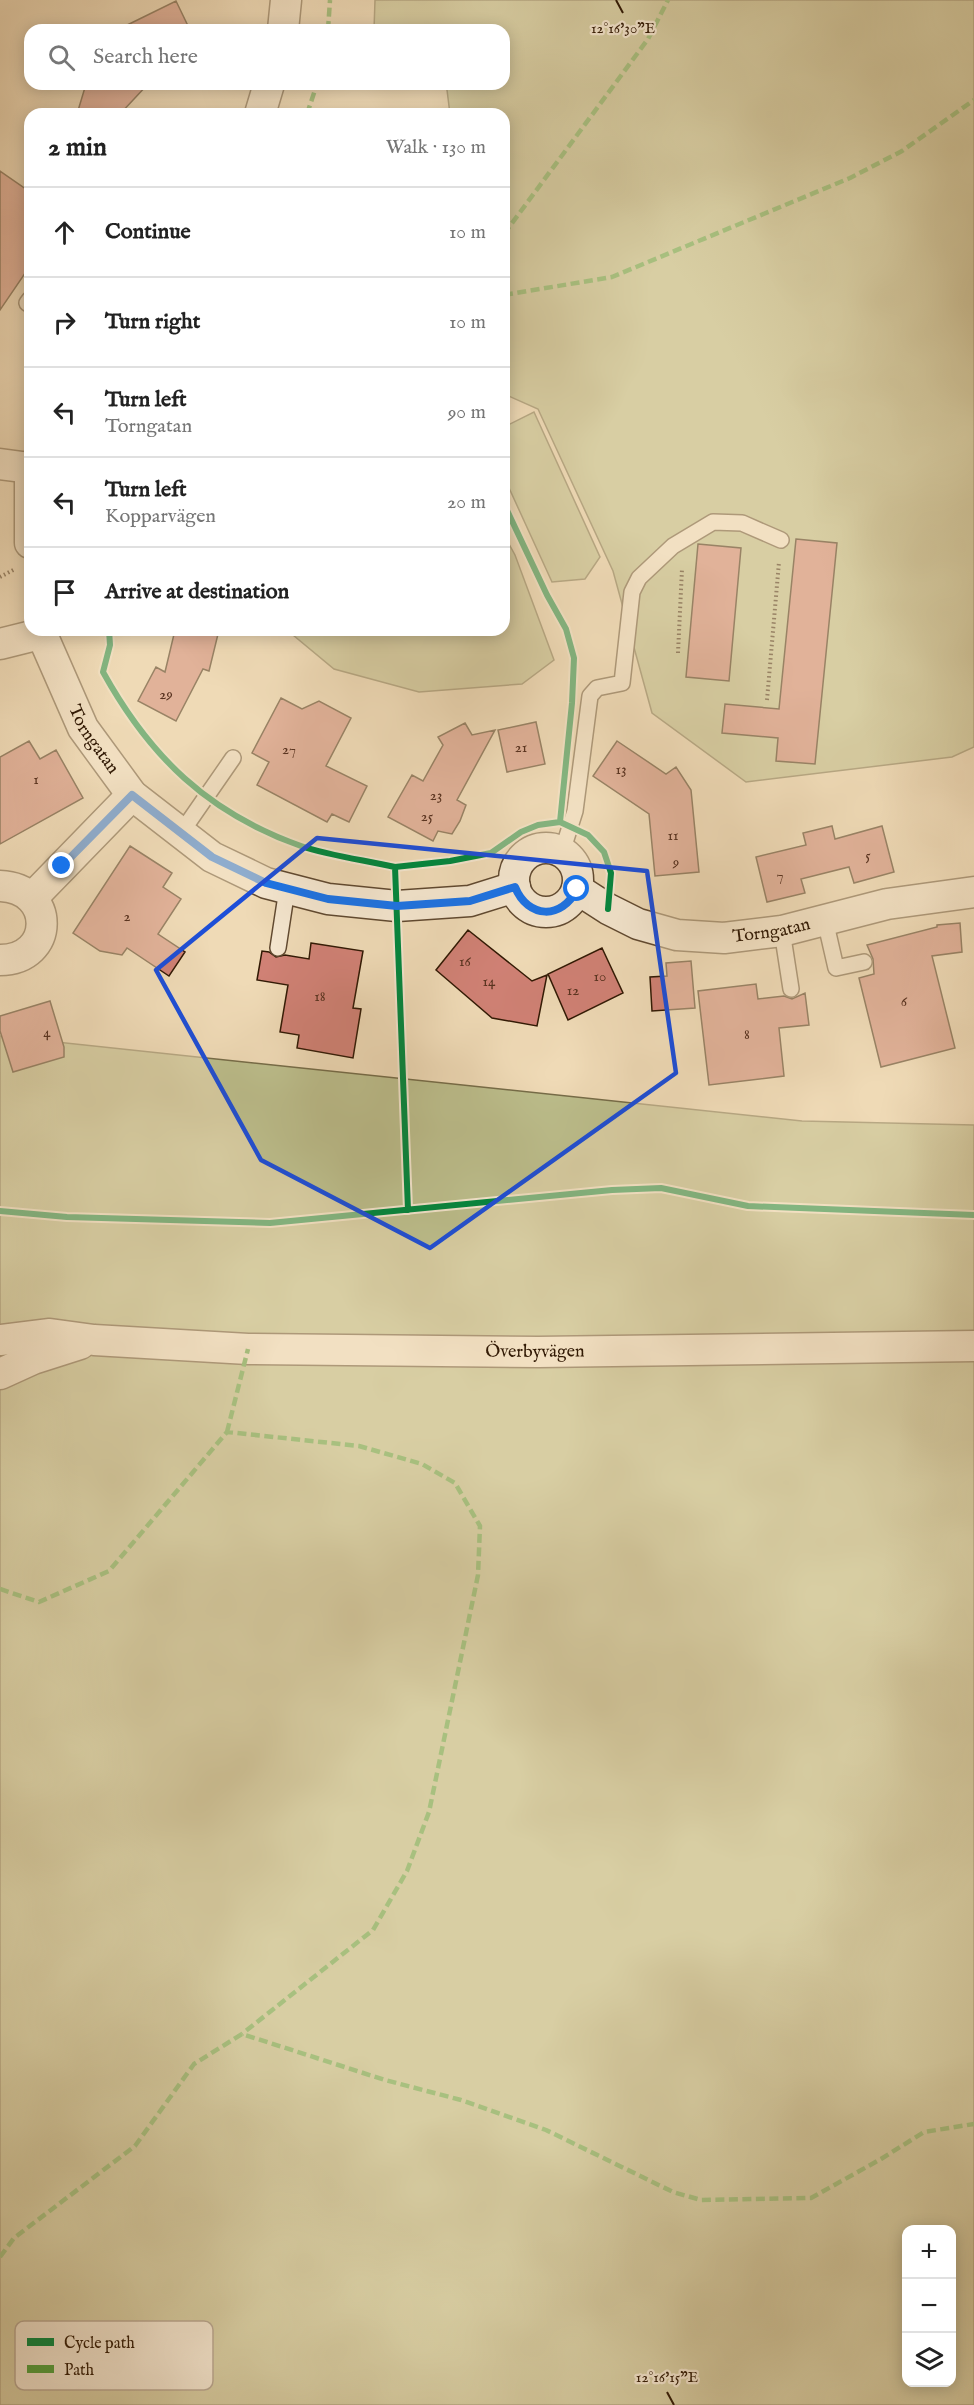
<!DOCTYPE html>
<html lang="en">
<head>
<meta charset="utf-8">
<style>
  body { margin:0; font-family:"IM FELL English",serif; background:#f6f6f6; color:#222 }
  .controls { position:absolute; right:18px; bottom:18px; display:grid; overflow:hidden; border-radius:12px; box-shadow:0 3px 15px #0003 }
  .controls button { width:54px; height:54px; display:grid; place-items:center; padding:0; border:0; border-bottom:2px solid #e0e0e0; background:#fff; color:#222; font:30px sans-serif }
  .stop { position:absolute; width:18px; height:18px; margin:-14px; border:4px solid #1a73e8; border-radius:50%; background:#fff }
  .stop.end { background:#1a73e8; border-color:#fff; box-shadow:0 2px 6px #0008 }
  .list { margin:0; padding:0; list-style:none }
  h2 { display:flex; justify-content:space-between; align-items:center; height:78px; margin:0; padding:0 24px; font-size:26px }
  h2 small { font-size:20px; font-weight:400; color:#767676 }
  .list li { display:grid; grid-template-columns:39px 1fr auto; gap:18px; align-items:center; box-sizing:border-box; height:90px; padding:0 24px; border-top:2px solid #e0e0e0 }
  .list b { display:block; font-size:22px; white-space:nowrap }
  .list p { margin:0; font-size:20px; white-space:nowrap; color:#767676 }
  .list em { font-size:20px; font-style:normal; color:#767676 }
  .icon { flex:none; width:33px; height:33px; fill:none; stroke:currentColor; stroke-width:2; stroke-linecap:round; stroke-linejoin:round }
  .map { position:relative; flex:none; width:974px; height:2405px; overflow:hidden }
  .search { position:absolute; background:#fff; box-shadow:0 3px 15px #0003; left:24px; top:24px; width:486px; height:66px; display:flex; align-items:center; gap:15px; box-sizing:border-box; padding:0 21px; border-radius:18px; color:#767676; font-size:22px }
  .panel { position:absolute; background:#fff; box-shadow:0 3px 15px #0003; left:24px; top:108px; width:486px; height:528px; border-radius:18px }
  .map>svg:first-child { display:block }
  .green { fill:#bcbe8c; stroke:#766c48; stroke-width:1.5; fill-rule:evenodd }
  .building { fill:#d08175; stroke:#311904; stroke-width:1.5 }
  .lines { fill:none; stroke-linecap:round; stroke-linejoin:round }
  .service-casing { stroke:#604930; stroke-width:18 }
  .minor-casing { stroke:#604930; stroke-width:33 }
  .path { stroke:#311904; stroke-width:4; stroke-dasharray:1.5 3; stroke-linecap:butt }
  .service { stroke:#f5e7d0; stroke-width:15 }
  .minor { stroke:#f5e7d0; stroke-width:30 }
  .quiet { stroke:#52a13d; stroke-width:4.5; stroke-dasharray:9 4.5; stroke-linecap:butt }
  .cycleway-casing { stroke:#f5e7d0; stroke-width:10 }
  .cycleway { stroke:#00873e; stroke-width:6 }
  .route { stroke:#1a73e8; stroke-width:8 }
  .marked { fill:none; stroke:#1d4ed8; stroke-width:4.5; stroke-linejoin:round }
  .ticks { fill:none; stroke:#311904; stroke-width:2 }
  .labels { text-anchor:middle; dominant-baseline:central; stroke-width:4.5; stroke-linejoin:round; paint-order:stroke }
  .number-label { font-size:15px; fill:#593320 }
  .street-label { font-size:18px; fill:#311904; stroke:#f5e7d0 }
  .key { fill:#f5e7d0; stroke:#baa993; stroke-width:1.5 }
  .key-label { font-size:16px; fill:#311904 }
  .ticks-label { font-size:15px; text-anchor:middle; fill:#311904; stroke:#f5e7d0; stroke-width:4.5; stroke-linejoin:round; paint-order:stroke }
</style>
</head>
<body>
<div class="map">
<svg width="974" height="2405" viewBox="0 0 974 2405">
  <rect width="100%" height="100%" fill="#efdab6"/>
  <filter id="stains"><feTurbulence type="fractalNoise" baseFrequency=".00333" numOctaves="4"/><feColorMatrix values="0 0 0 0 .2 0 0 0 0 .09 0 0 0 0 .02 0 0 0 .5 -.17"/></filter>
  <radialGradient id="worn" r=".72"><stop offset=".6" stop-color="#630" stop-opacity="0"/><stop offset="1" stop-color="#630" stop-opacity=".3"/></radialGradient>
  <path class="green" d="M375 0H974V747L952 757 746 782 652 713 613 571 538 409 504 394V114H450L447 90 438 84H504V30H374Z
    M534 412 600 557 585 579 552 582 504 477V427Z
    M504 535 515 555 554 660 522 684 419 692 334 669 287 630H504Z
    M0 1036 802 1121 974 1125V2405H0ZM906 2230H952V2382H906Z"/>
  <path class="building" d="M176 1 190 30H117Z
    M86 84H148L120 114H77Z
    M0 171 30 192V266L0 310Z
    M796 539 837 543 815 764 776 761 778 738 722 733 725 704 779 709Z
    M698 544 741 548 729 681 686 677Z
    M175 630H219L209 671 203 669 176 721 138 701 156 667 165 672Z
    M281 698 302 709 319 701 351 718 326 766 367 786 349 822 332 814 327 822 257 785 269 762 252 753Z
    M536 722 545 764 507 772 498 730Z
    M465 723 472 735 495 730 457 800 466 805 460 821 452 834 438 831 433 841 388 817 412 775 423 781 443 745 438 737Z
    M29 741 40 759 56 750 83 798 0 844V757Z
    M617 741 666 774 676 767 691 790 699 872 655 876 649 814 593 776Z
    M832 826 835 839 882 826 894 872 854 883 849 867 801 879 805 893 767 902 756 857 806 845 803 833Z
    M130 846 172 873 163 887 181 899 158 934 185 952 169 976 127 948 122 955 100 951 73 933Z
    M960 923 962 952 932 956 955 1048 881 1067 859 978 874 974 873 959 867 945 937 927V925Z
    M468 930 532 981 547 975 537 1026 492 1018 436 970Z
    M311 943 363 951 353 1008 361 1009 353 1058 297 1048 299 1035 280 1032 288 985 257 980 262 951 269 952 276 957 285 955 309 959Z
    M602 948 623 993 568 1020 548 974Z
    M691 961 695 1008 652 1011 650 977 667 976 666 963Z
    M756 984 758 999 784 996 792 999 805 993 809 1025 779 1028 784 1076 709 1085 698 991Z
    M50 1001 64 1047V1057L13 1072 0 1031V1016Z"/>
  <g class="lines">
    <defs>
      <path id="service" d="M30 299 27 303 30 305
        M181 833 233 758
        M562 852 575 811 590 696 597 688 622 683 632 592 639 578 673 546 713 522 742 523 781 540
        M825 920 836 968 864 962
        M782 931 791 989
        M278 948 287 889"/>
      <g id="minor">
        <path d="M283 30 286 0"/>
        <path d="M260 114 269 84"/>
        <path d="M0 464 30 468"/>
        <path d="M30 466V543"/>
        <path id="s1" d="M40 630 83 728 132 795 212 857 266 883 328 899 397 906 470 901 515 887"/>
        <path d="M0 644 40 634"/>
        <circle cx="546" cy="880" r="32"/>
        <path d="M0 886C56 888 55 960 0 960"/>
        <path id="s2" d="M577 889 608 909 638 924 677 935 724 938 782 931 887 904 974 892"/>
        <path d="M32 898 132 795"/>
        <path id="s3" d="M0 1340 50 1334 94 1340 248 1349 538 1352 974 1346"/>
        <path d="M0 1374 33 1359 80 1344"/>
      </g>
    </defs>
    <use href="#service" class="service-casing"/>
    <use href="#minor" class="minor-casing"/>
    <path class="path" d="M0 577 15 569
      M678 653 682 569
      M767 700 779 562"/>
    <use href="#service" class="service"/>
    <use href="#minor" class="minor"/>
    <path class="quiet" d="M328 30 330 0
      M307 114 317 84
      M504 234 648 39 668 0
      M504 295 612 277 850 178 902 151 974 100
      M227 1432 248 1349
      M0 1589 39 1602 109 1571 227 1432 359 1446 422 1464 455 1483 480 1526 478 1575 429 1812 407 1871 373 1930 242 2034
      M0 2257 14 2238 135 2146 194 2064 242 2034 385 2080 461 2100 546 2130 673 2192 701 2200 811 2198 881 2159 924 2132 974 2124"/>
    <defs>
      <path id="cycleway" d="M504 504 547 595 566 629 574 658 572 703 560 822
        M109 630 110 645 103 672C150 757 208 813 301 846 330 856 364 860 395 867L408 1210
        M395 867 450 861 491 853 521 832 538 825 560 822 588 835 604 852 611 873 608 909
        M0 1211 67 1217 270 1223 612 1190 661 1188 748 1206 974 1215"/>
    </defs>
    <use href="#cycleway" class="cycleway-casing"/>
    <use href="#cycleway" class="cycleway"/>
  </g>
  <g class="lines">
    <path class="route" d="M62 866 132 795 212 857 266 883 328 899 397 906 470 901 515 887C528 919 562 920 577 889"/>
  </g>
  <path d="M0 0H974V2405H0ZM317 838 647 871 676 1073 430 1248 261 1160 156 970Z" fill="#efdab6" fill-opacity=".55" fill-rule="evenodd"/>
  <path class="marked" d="M317 838 647 871 676 1073 430 1248 261 1160 156 970Z"/>
  <path class="ticks" d="M616 0 623 13M667 2392 674 2405"/>
  <g class="labels">
    <g class="number-label">
      <text x="166" y="694">29</text>
      <text x="521" y="747">21</text>
      <text x="289" y="749">27</text>
      <text x="621" y="769">13</text>
      <text x="36" y="779">1</text>
      <text x="436" y="795">23</text>
      <text x="427" y="816">25</text>
      <text x="673" y="835">11</text>
      <text x="868" y="855">5</text>
      <text x="676" y="862">9</text>
      <text x="780" y="875">7</text>
      <text x="127" y="916">2</text>
      <text x="465" y="961">16</text>
      <text x="600" y="976">10</text>
      <text x="489" y="981">14</text>
      <text x="573" y="990">12</text>
      <text x="320" y="996">18</text>
      <text x="904" y="1001">6</text>
      <text x="47" y="1032">4</text>
      <text x="747" y="1034">8</text>
    </g>
    <g class="street-label">
      <text stroke="none"><textPath href="#s1" startOffset="122">Torngatan</textPath></text>
      <text stroke="none"><textPath href="#s2" startOffset="206">Torngatan</textPath></text>
      <text stroke="none"><textPath href="#s3" startOffset="536">Överbyvägen</textPath></text>
    </g>
  </g>
  <rect x="15" y="2321" width="198" height="69" rx="9" class="key"/>
  <rect x="27" y="2338" width="27" height="8" fill="#00873e"/>
  <rect x="27" y="2365" width="27" height="8" fill="#52a13d"/>
  <g class="key-label">
    <text x="64" y="2348">Cycle path</text>
    <text x="64" y="2375">Path</text>
  </g>
  <g class="ticks-label">
    <text x="623" y="33">12°16'30"E</text>
    <text x="667" y="2382">12°16'15"E</text>
  </g>
  <rect width="100%" height="100%" filter="url(#stains)"/>
  <rect width="100%" height="100%" fill="url(#worn)"/>
</svg>
<div class="controls">
<button>+</button>
<button>−</button>
<button><svg class="icon" aria-label="layers" viewBox="0 0 24 24"><path d="M12 4l9 5-9 5-9-5zM3 14l9 5 9-5"/></svg></button>
</div>
<div class="stop" style="left:577px;top:889px"></div>
<div class="stop end" style="left:62px;top:866px"></div>
<div class="search"><svg class="icon" aria-label="search" viewBox="0 0 24 24"><circle cx="10" cy="10" r="6"/><path d="M15 15l6 6"/></svg>Search here</div>
<section class="panel">
<h2>2 min<small>Walk · 130 m</small></h2>
<ul class="list">
<li><svg class="icon" aria-label="ahead" viewBox="0 0 24 24"><path d="M12 20V5M6 11l6-6 6 6"/></svg><div><b>Continue</b></div><em>10 m</em></li>
<li><svg class="icon" aria-label="right" viewBox="0 0 24 24"><path d="M7 20v-9h11M14 6l5 5-5 5"/></svg><div><b>Turn right</b></div><em>10 m</em></li>
<li><svg class="icon" aria-label="left" viewBox="0 0 24 24"><path d="M17 20v-9H6M10 6l-5 5 5 5"/></svg><div><b>Turn left</b><p>Torngatan</p></div><em>90 m</em></li>
<li><svg class="icon" aria-label="left" viewBox="0 0 24 24"><path d="M17 20v-9H6M10 6l-5 5 5 5"/></svg><div><b>Turn left</b><p>Kopparvägen</p></div><em>20 m</em></li>
<li><svg class="icon" aria-label="arrive" viewBox="0 0 24 24"><path d="M6 21V4h12l-3 4 3 4H6"/></svg><div><b>Arrive at destination</b></div></li>
</ul>
</section>
</div>
</body>
</html>
